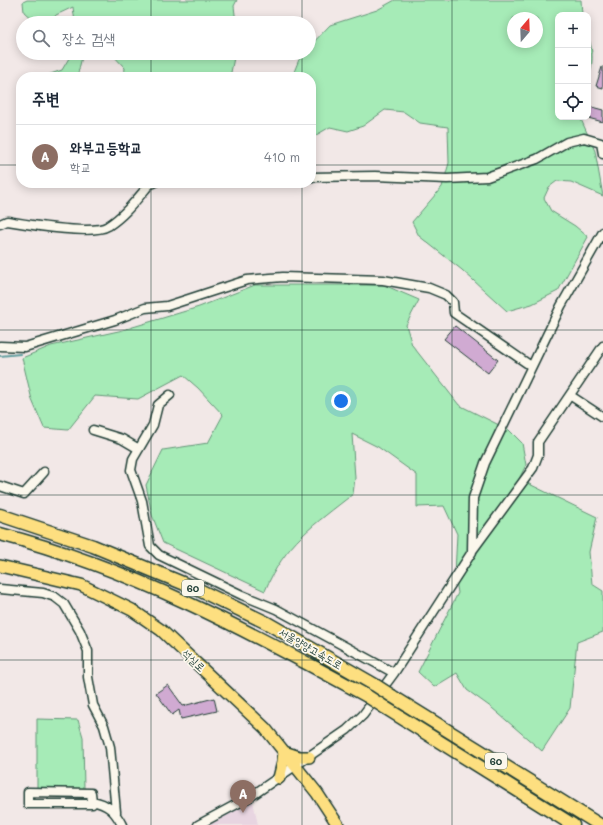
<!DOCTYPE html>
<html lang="ko">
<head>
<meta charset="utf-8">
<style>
  body { margin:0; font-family:Mali,"Poor Story",sans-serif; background:#f2f2f3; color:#1f2937 }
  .controls { position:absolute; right:12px; top:12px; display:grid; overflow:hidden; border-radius:8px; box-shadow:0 2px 10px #0003 }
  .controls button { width:36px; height:36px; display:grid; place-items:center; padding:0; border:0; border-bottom:1px solid #e0e1e3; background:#fff; color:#1f2937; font:20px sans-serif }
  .compass { position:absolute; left:507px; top:12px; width:36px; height:36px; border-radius:50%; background:#fff; box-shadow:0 2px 10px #0003; rotate:19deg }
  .you { position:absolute; left:341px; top:401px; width:14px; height:14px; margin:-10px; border:3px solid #fff; border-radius:50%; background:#1a73e8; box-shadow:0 0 0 6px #1a73e833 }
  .badge { display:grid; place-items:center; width:26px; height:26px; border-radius:50%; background:#1a73e8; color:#fff; font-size:13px; font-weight:700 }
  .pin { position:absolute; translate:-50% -33px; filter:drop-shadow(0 1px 2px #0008) }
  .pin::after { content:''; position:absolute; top:21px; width:14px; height:12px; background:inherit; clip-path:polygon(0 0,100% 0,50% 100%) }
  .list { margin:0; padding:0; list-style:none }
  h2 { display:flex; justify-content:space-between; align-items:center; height:52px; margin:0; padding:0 16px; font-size:17px }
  h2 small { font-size:13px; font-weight:400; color:#747a83 }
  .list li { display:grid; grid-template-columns:26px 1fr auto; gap:12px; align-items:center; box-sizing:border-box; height:64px; padding:0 16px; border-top:1px solid #e0e1e3 }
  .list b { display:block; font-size:15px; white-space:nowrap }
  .list p { margin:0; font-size:13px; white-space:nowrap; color:#747a83 }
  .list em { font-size:13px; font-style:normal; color:#747a83 }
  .icon { flex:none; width:22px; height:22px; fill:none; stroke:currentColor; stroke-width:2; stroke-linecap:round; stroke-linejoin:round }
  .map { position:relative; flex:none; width:603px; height:825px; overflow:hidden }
  .search { position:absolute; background:#fff; box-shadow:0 2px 10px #0003; left:16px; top:16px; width:300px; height:44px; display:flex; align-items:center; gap:10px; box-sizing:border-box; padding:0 14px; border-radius:22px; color:#747a83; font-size:15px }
  .panel { position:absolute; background:#fff; box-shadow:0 2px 10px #0003; left:16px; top:72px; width:300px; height:116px; border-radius:16px }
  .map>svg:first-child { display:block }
  .built { fill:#e8d5e1 }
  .green { fill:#a6ebb7; stroke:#629476; fill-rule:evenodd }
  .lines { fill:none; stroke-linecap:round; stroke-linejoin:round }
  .stream { stroke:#629e9f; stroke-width:2 }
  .building { fill:#d0aad2; stroke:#1f3d34 }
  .minor-casing { stroke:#1f3d34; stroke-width:11 }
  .major-casing { stroke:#1f3d34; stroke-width:14 }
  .highway-casing { stroke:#1f3d34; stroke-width:15 }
  .minor { stroke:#fbf7ec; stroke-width:8 }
  .major { stroke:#fddf80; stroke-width:11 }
  .highway { stroke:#fddf80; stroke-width:12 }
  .highway-bridge-casing { stroke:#1f3d34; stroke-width:15; stroke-linecap:butt }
  .highway-bridge { stroke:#fddf80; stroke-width:12 }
  .grid { fill:none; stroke:#1f3d34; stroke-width:1; stroke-opacity:0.55 }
  .labels { text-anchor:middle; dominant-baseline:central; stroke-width:3.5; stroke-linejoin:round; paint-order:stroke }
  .shield { fill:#fbf7ec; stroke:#61756b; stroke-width:1 }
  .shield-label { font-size:10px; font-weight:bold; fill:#1f3d34 }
  .street-label { font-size:11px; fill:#1f3d34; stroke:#fbf7ec }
</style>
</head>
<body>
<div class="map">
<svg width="603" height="825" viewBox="0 0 603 825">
  <rect width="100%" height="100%" fill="#f2e8e7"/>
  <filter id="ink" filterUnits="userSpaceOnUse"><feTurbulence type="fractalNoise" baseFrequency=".025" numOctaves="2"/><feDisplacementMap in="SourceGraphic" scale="8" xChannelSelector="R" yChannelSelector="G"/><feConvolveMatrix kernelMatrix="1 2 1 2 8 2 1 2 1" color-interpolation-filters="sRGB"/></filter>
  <g filter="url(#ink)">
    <path class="built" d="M253 801 258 825H209Z"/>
    <path class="green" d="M27 0H237L234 6 236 23H75L73 7 56 15 50 23H36L24 12 23 2Z
      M395 0H581L582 15H558V117H580L595 151 603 196 571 182 557 181 549 187 544 198 551 211 575 226 588 237 558 291 532 304 507 311 462 270 419 236 412 222 442 187 449 163 448 127 420 123 404 112 385 110 363 126 348 131 330 127 311 138V77H292L300 57 303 53H309V47L330 25 377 10ZM513 18H537V42H513Z
      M588 37C594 51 593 66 588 80Z
      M72 53H83L77 77H42L62 70Z
      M111 53H235L230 77H124L125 68Z
      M255 285H384L419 300 406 325 412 345 459 405 509 430 522 443 526 465 519 479 597 517 589 552 592 584 603 591V632L577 642 570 708 542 751 492 708 467 690 457 673 434 687 418 672 458 593 455 574 457 534 444 506 417 507V475L378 447 352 434 355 478 353 494C315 524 284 544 265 591L163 543 152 515 146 485 163 450 208 443 223 415 198 388 183 375 138 399 95 396 68 430 44 428 32 400 22 358 51 346 123 330 199 307Z
      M37 719 78 720 83 737 84 789H37Z"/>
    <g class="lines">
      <path class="stream" d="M0 356 20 354"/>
    </g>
    <path class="building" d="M602 67H603V88L596 86Z
      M588 106 603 110V122L588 118Z
      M455 326 498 360 488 373 444 339Z
      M168 685 183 706 214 698 217 711 181 719 179 710 172 715 156 693Z"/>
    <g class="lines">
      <defs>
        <path id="minor" d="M311 177 375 176 447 179 487 177 537 159 567 142 584 138 601 143 603 154
          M0 224 7 221C26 224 93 236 108 226 124 216 137 199 149 185L154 183
          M0 346 25 347 115 320 145 308 167 306 247 280 283 277 383 280 429 288 446 295 453 302 454 313 531 366
          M170 395 158 405 153 425 133 459 131 470 142 501 150 546 159 555 242 595 276 609 394 673
          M571 396 603 417
          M93 430 122 439 139 449
          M0 486 24 494 44 472
          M472 551 533 468 538 455V442L603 346
          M0 589 43 593 55 597 64 604 80 631 88 651V677L93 705 104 726 110 747 116 812
          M92 801V804H28V792L91 793 92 801C108 804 115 811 122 825
          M198 825 250 797 347 730 363 715 394 673 472 552 473 498 485 463 561 306 603 232"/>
        <path id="major" d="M0 566 81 585 132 610 161 630 265 728 317 793 338 825
          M284 752 299 757H309
          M279 778 283 762 284 752"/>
        <path id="highway" d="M0 515 93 546 197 589 267 623 375 685
          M0 534C131 568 249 631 367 696
          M392 696 600 825
          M384 707 573 825"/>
      </defs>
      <use href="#minor" class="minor-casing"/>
      <use href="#major" class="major-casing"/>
      <use href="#highway" class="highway-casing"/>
      <use href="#minor" class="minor"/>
      <use href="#major" class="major"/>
      <use href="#highway" class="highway"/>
      <defs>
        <path id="highway-bridge" d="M375 685 392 696
          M367 696 384 707"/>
      </defs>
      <use href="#highway-bridge" class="highway-bridge-casing"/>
      <use href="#highway-bridge" class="highway-bridge"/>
    </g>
  </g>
  <path class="grid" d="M151 0V23M302 0V23M452 0V825M151 53V77M302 53V77M0 165H21M311 165H603M151 183V825M302 183V825M0 330H603M0 495H603M0 660H603"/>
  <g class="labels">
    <g class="shield">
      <rect x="182" y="580" width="22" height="16" rx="3"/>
      <rect x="485" y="753" width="22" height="16" rx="3"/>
    </g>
    <g class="shield-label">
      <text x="193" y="588">60</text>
      <text x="496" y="761">60</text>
    </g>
    <g class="street-label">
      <text transform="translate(311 648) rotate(30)">서울양양고속도로</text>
      <text transform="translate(194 660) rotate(43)">석실로</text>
    </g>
  </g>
</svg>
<div class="controls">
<button>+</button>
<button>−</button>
<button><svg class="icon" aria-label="locate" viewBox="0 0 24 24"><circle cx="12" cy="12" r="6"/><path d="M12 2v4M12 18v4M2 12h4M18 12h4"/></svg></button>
</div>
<svg class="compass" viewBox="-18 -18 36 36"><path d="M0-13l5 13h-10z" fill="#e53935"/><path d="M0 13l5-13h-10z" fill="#747a83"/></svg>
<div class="you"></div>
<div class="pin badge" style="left:243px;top:813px;background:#8d6e63">A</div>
<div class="search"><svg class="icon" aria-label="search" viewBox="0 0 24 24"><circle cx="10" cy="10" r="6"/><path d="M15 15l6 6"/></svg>장소 검색</div>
<section class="panel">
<h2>주변<small></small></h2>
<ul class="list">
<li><span class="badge" style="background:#8d6e63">A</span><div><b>와부고등학교</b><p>학교</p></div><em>410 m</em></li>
</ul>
</section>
</div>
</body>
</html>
